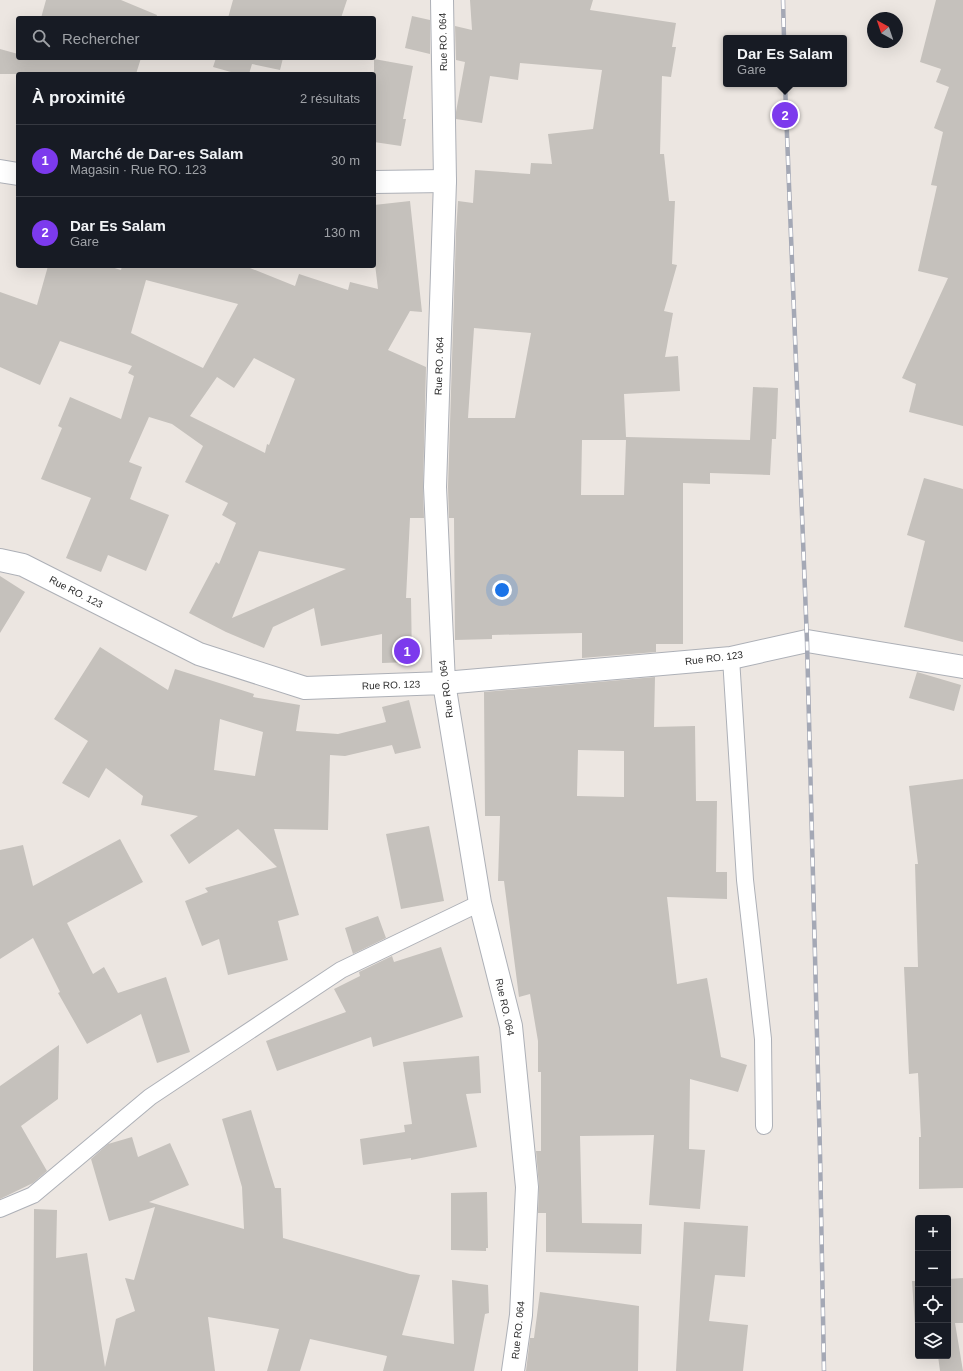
<!DOCTYPE html>
<html lang="fr">
<head>
<meta charset="utf-8">
<style>
  body { margin:0; font-family:Arial,sans-serif; background:#20242c; color:#f1f3f6 }
  .controls { position:absolute; right:12px; bottom:12px; display:grid; overflow:hidden; border-radius:4px; box-shadow:0 4px 16px #0002 }
  .controls button { width:36px; height:36px; display:grid; place-items:center; padding:0; border:0; border-bottom:1px solid #363941; background:#171b24; color:#f1f3f6; font:20px sans-serif }
  .compass { position:absolute; left:867px; top:12px; width:36px; height:36px; border-radius:50%; background:#171b24; box-shadow:0 4px 16px #0002; rotate:320deg }
  .you { position:absolute; left:502px; top:590px; width:14px; height:14px; margin:-10px; border:3px solid #fff; border-radius:50%; background:#1a73e8; box-shadow:0 0 0 6px #1a73e833 }
  .badge { display:grid; place-items:center; width:26px; height:26px; border-radius:50%; background:#7c3aed; color:#fff; font-size:13px; font-weight:700 }
  .pin { position:absolute; translate:-50% -50%; border:2px solid #fff; box-shadow:0 1px 4px #0006 }
  .popup { position:absolute; left:723px; top:35px; width:124px; height:52px; box-sizing:border-box; display:grid; place-content:center; border-radius:4px; background:#171b24; filter:drop-shadow(0 1px 3px #0005); font-size:13px; white-space:nowrap; color:#9ea1a6 }
  .popup b { font-size:15px; color:#f1f3f6 }
  .popup::after { content:''; position:absolute; left:50%; top:100%; margin-left:-8px; border:8px solid transparent; border-top-color:#171b24 }
  .list { margin:0; padding:0; list-style:none }
  h2 { display:flex; justify-content:space-between; align-items:center; height:52px; margin:0; padding:0 16px; font-size:17px }
  h2 small { font-size:13px; font-weight:400; color:#9ea1a6 }
  .list li { display:grid; grid-template-columns:26px 1fr auto; gap:12px; align-items:center; box-sizing:border-box; height:72px; padding:0 16px; border-top:1px solid #363941 }
  .list b { display:block; font-size:15px; white-space:nowrap }
  .list p { margin:0; font-size:13px; white-space:nowrap; color:#9ea1a6 }
  .list em { font-size:13px; font-style:normal; color:#9ea1a6 }
  .icon { flex:none; width:22px; height:22px; fill:none; stroke:currentColor; stroke-width:2; stroke-linecap:round; stroke-linejoin:round }
  .map { position:relative; flex:none; width:963px; height:1371px; overflow:hidden }
  .search { position:absolute; background:#171b24; box-shadow:0 4px 16px #0002; left:16px; top:16px; width:360px; height:44px; display:flex; align-items:center; gap:10px; box-sizing:border-box; padding:0 14px; border-radius:4px; color:#9ea1a6; font-size:15px }
  .panel { position:absolute; background:#171b24; box-shadow:0 4px 16px #0002; left:16px; top:72px; width:360px; height:196px; border-radius:4px }
  .map>svg:first-child { display:block }
  .building { fill:#c5c1bc; fill-rule:evenodd }
  .lines { fill:none; stroke-linecap:round; stroke-linejoin:round }
  .service-casing { stroke:#adb0b7; stroke-width:18 }
  .minor-casing { stroke:#adb0b7; stroke-width:24 }
  .tertiary-casing { stroke:#adb0b7; stroke-width:24 }
  .service { stroke:#fff; stroke-width:16 }
  .minor { stroke:#fff; stroke-width:22 }
  .tertiary { stroke:#fff; stroke-width:22 }
  .rail-casing { stroke:#a4a8b5; stroke-width:4.5 }
  .rail { stroke:#fff; stroke-width:3; stroke-dasharray:9; stroke-linecap:butt }
  .labels { text-anchor:middle; dominant-baseline:central; stroke-width:3; stroke-linejoin:round; paint-order:stroke }
  .street-label { font-size:10px; fill:#2d2d2d; stroke:#fff }
</style>
</head>
<body>
<div class="map">
<svg width="963" height="1371" viewBox="0 0 963 1371">
  <rect width="100%" height="100%" fill="#ece6e1"/>
  <path class="building" d="M46 0H121L157 15 156 18H41Z
    M233 0H347L341 18H228Z
    M470 0H593L590 10 676 23 672 47H676L671 77 662 76 660 154H664L669 201H675L672 264 677 265 664 311 673 313 665 357 678 356 680 391 624 394 626 437 750 440 753 387 778 388 776 439H772L770 475 710 473V484L683 483V644H656V652L582 658V633L492 635V639L455 640 454 518H449L448 487 456 233 458 201 473 203 475 170 530 174 531 163 552 164 548 134 593 129 602 70 520 63 518 80 490 76 482 123 456 119V112L465 62 456 60 455 26 472 30ZM474 328 531 333 515 418H468ZM582 440H626L624 495H581Z
    M936 0H963V426L909 412 916 384 902 378 948 278 918 271 937 186 931 185 943 132 934 128 949 87 936 82 941 69 920 62Z
    M412 16 430 20V54L405 48Z
    M0 49 18 54V58H141L136 74H0Z
    M216 58H283L280 70 252 64 249 74H238L213 67Z
    M374 59 413 66 403 119H406L401 146 374 142Z
    M410 201 422 312 410 311 388 350 426 367 423 487 424 518H410L406 598H411L412 662 382 663V634L321 646 314 608 273 627 264 648 226 632 189 613 216 562 219 564 236 523 222 515 228 503 185 482 203 446 172 424 149 417 129 462 142 467 130 499 169 515 146 571 108 555 101 572 66 558 91 498 41 479 62 428 58 426 70 397 121 419 134 376 128 373 132 366 60 341 40 385 0 367V292L37 305 48 266H108L121 270 122 266H245L295 286 299 274 348 290 350 282 378 289 374 256V205ZM146 280 238 304 203 368 131 333ZM254 358 295 379 269 445 267 444 265 453 190 416 217 377 234 388ZM259 551 346 569 232 618Z
    M924 478 963 489V642L904 627 925 541 907 535Z
    M0 576 25 592 0 633Z
    M100 647 168 690 175 669 254 694 253 697 300 705 296 731 338 734 386 722 382 707 409 700 421 748 395 754 392 745 345 756 330 755 328 830 274 829 299 915 278 921 288 960 228 975 219 939 202 946 185 901 208 892 205 888 277 867 238 829 189 864 170 835 198 816 141 805 143 796 106 768 89 798 62 783 88 741 54 719ZM220 719 263 732 255 776 214 770Z
    M917 672 961 685 954 711 909 698Z
    M655 677 654 727 695 726 696 801H717L716 872H727V899L667 897 677 984 707 978 721 1057 747 1065 738 1092 690 1079 689 1149 705 1150 700 1209 649 1205 654 1135 580 1136 582 1223 642 1224 641 1254 546 1252V1213H538L539 1186 536 1151H541V1072H538V1041L530 994 519 997 504 881H498L500 816H485L484 692ZM578 750 624 751V797L577 796Z
    M963 779V1188L919 1189V1137H921L918 1073 909 1074 904 967H918L915 864H918L909 786Z
    M429 826 444 901 401 909 386 834Z
    M120 839 143 882 67 923 93 974 104 967 118 993 166 977 190 1052 157 1063 141 1014 87 1044 58 993 60 992 33 938 0 959V850L23 845 33 886Z
    M378 916 386 938 353 954 345 928Z
    M441 947 463 1017 373 1047 371 1037 277 1071 266 1041 346 1012 334 989 360 976 359 972 392 956 394 962Z
    M59 1045 58 1099 21 1126 47 1171 33 1183 0 1199V1086Z
    M479 1056 481 1093 466 1094 477 1147 411 1160V1158L363 1165 360 1139 405 1132 404 1125 412 1124 403 1062Z
    M251 1110 275 1188H281L283 1238 410 1274 420 1275 402 1335 454 1344 452 1280 488 1285 489 1313 485 1314 474 1371H383L387 1356 310 1339 300 1371H267L279 1329 208 1317 215 1371H33L34 1209 57 1210 56 1258 87 1253 105 1367 116 1319 135 1311 125 1278 134 1280 155 1207 109 1221 91 1159 108 1144 132 1137 138 1157 170 1143 189 1185 149 1202 244 1229 242 1187 222 1119Z
    M487 1192 488 1248H486V1251L451 1250V1193Z
    M684 1222 748 1226 745 1277 715 1275 709 1321 748 1325 743 1371H676Z
    M963 1278V1323H955L963 1371H940L938 1356H948V1279Z
    M912 1281H918V1326H915Z
    M540 1292 639 1306 638 1371H526L530 1338H534Z"/>
  <g class="lines">
    <defs>
      <path id="service" d="M731 658 745 880 763 1039 764 1126
        M0 1209 33 1195 150 1097 341 970 480 903"/>
      <path id="minor" d="M0 171 18 174
        M374 182 445 181
        M444 683 731 658 807 641 963 667"/>
      <path id="tertiary" d="M442 0 445 181 435 487 444 683 480 903 511 1026 527 1187 521 1315 513 1371
        M0 560 23 565 199 654 305 688 444 683"/>
    </defs>
    <use href="#service" class="service-casing"/>
    <use href="#minor" class="minor-casing"/>
    <use href="#tertiary" class="tertiary-casing"/>
    <use href="#service" class="service"/>
    <use href="#minor" class="minor"/>
    <use href="#tertiary" class="tertiary"/>
    <defs>
      <path id="rail" d="M783 0 784 38
        M785 84 807 641 820 1153 824 1371"/>
    </defs>
    <use href="#rail" class="rail-casing"/>
    <use href="#rail" class="rail"/>
  </g>
  <g class="labels">
    <g class="street-label">
      <text transform="translate(443 42) rotate(-91)">Rue RO. 064</text>
      <text transform="translate(439 366) rotate(-88)">Rue RO. 064</text>
      <text transform="translate(76 592) rotate(27)">Rue RO. 123</text>
      <text transform="translate(714 658) rotate(-7)">Rue RO. 123</text>
      <text transform="translate(391 685) rotate(-2)">Rue RO. 123</text>
      <text transform="translate(446 689) rotate(-97)">Rue RO. 064</text>
      <text transform="translate(505 1007) rotate(78)">Rue RO. 064</text>
      <text transform="translate(518 1330) rotate(-84)">Rue RO. 064</text>
    </g>
  </g>
</svg>
<div class="controls">
<button>+</button>
<button>−</button>
<button><svg class="icon" aria-label="locate" viewBox="0 0 24 24"><circle cx="12" cy="12" r="6"/><path d="M12 2v4M12 18v4M2 12h4M18 12h4"/></svg></button>
<button><svg class="icon" aria-label="layers" viewBox="0 0 24 24"><path d="M12 4l9 5-9 5-9-5zM3 14l9 5 9-5"/></svg></button>
</div>
<svg class="compass" viewBox="-18 -18 36 36"><path d="M0-13l5 13h-10z" fill="#e53935"/><path d="M0 13l5-13h-10z" fill="#9ea1a6"/></svg>
<div class="you"></div>
<div class="pin badge" style="left:407px;top:651px">1</div>
<div class="pin badge" style="left:785px;top:115px">2</div>
<div class="popup"><b>Dar Es Salam</b>Gare</div>
<div class="search"><svg class="icon" aria-label="search" viewBox="0 0 24 24"><circle cx="10" cy="10" r="6"/><path d="M15 15l6 6"/></svg>Rechercher</div>
<section class="panel">
<h2>À proximité<small>2 résultats</small></h2>
<ul class="list">
<li><span class="badge">1</span><div><b>Marché de Dar-es Salam</b><p>Magasin · Rue RO. 123</p></div><em>30 m</em></li>
<li><span class="badge">2</span><div><b>Dar Es Salam</b><p>Gare</p></div><em>130 m</em></li>
</ul>
</section>
</div>
</body>
</html>
